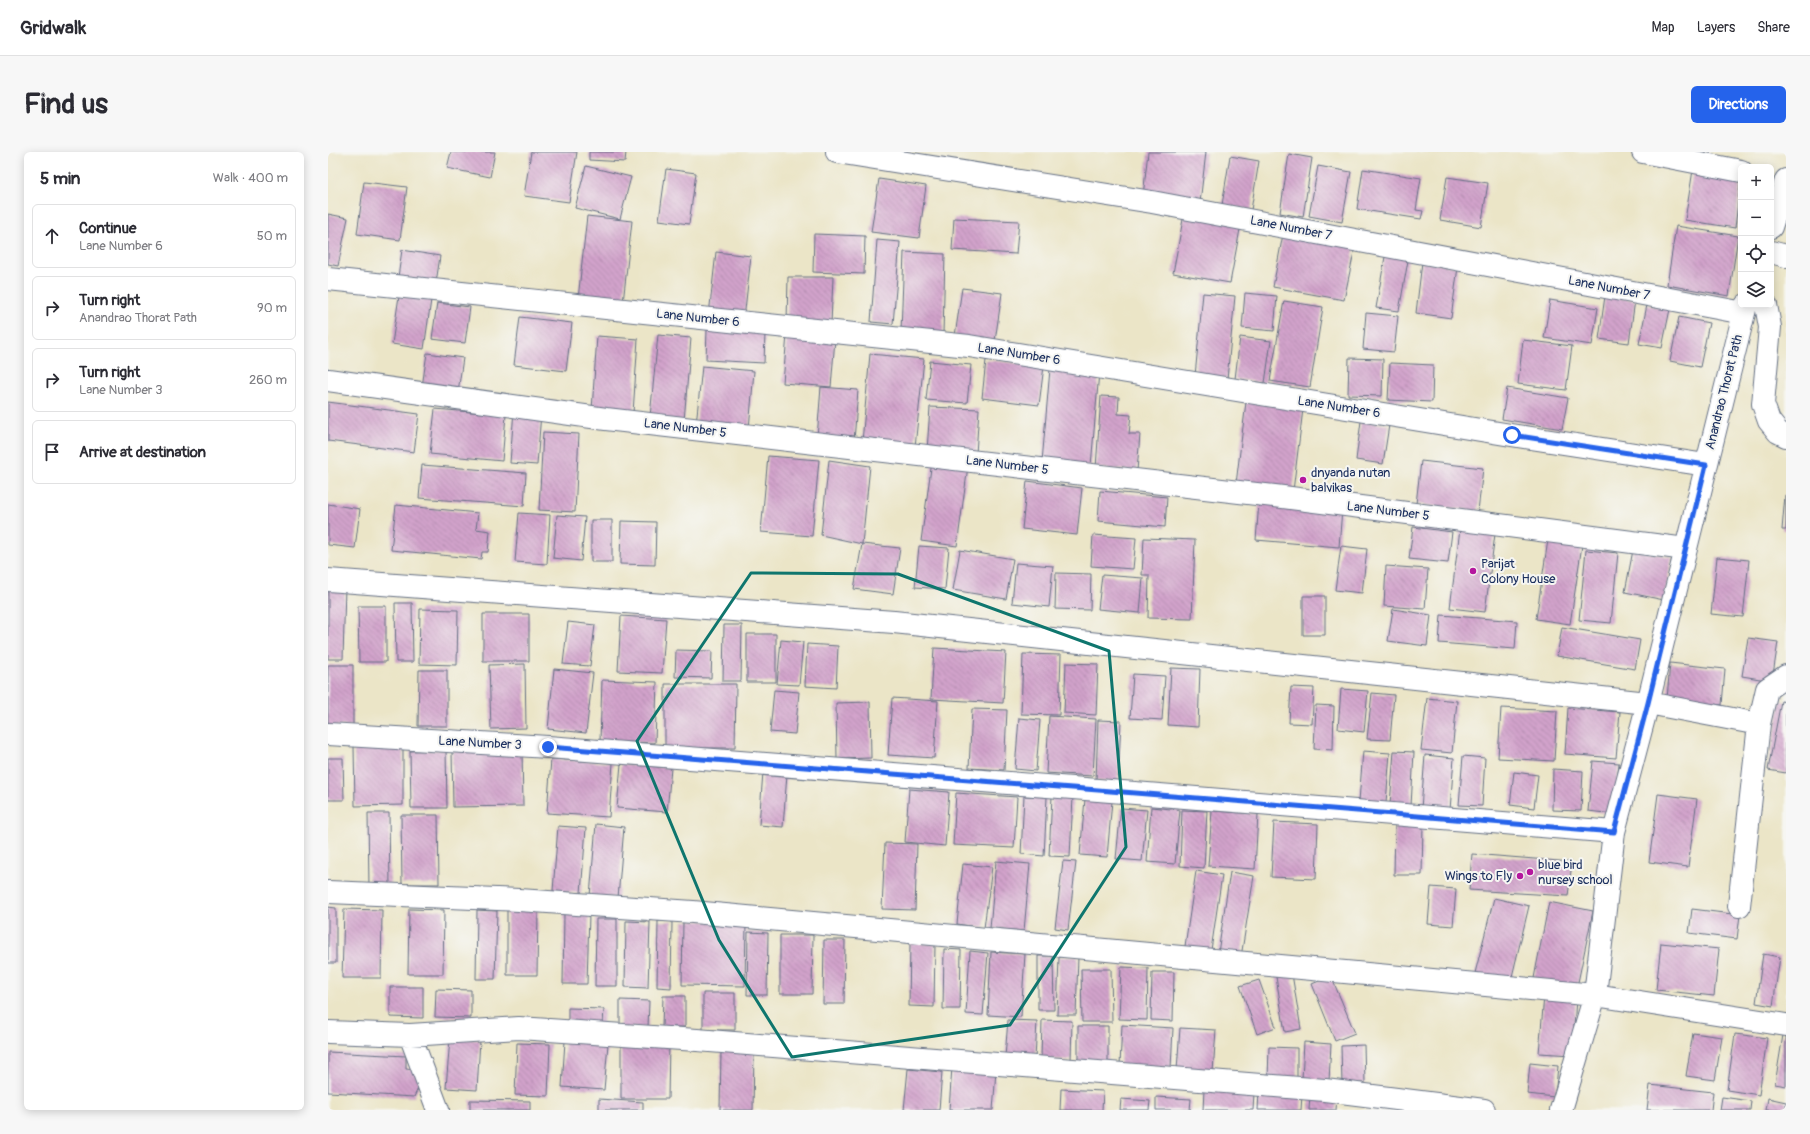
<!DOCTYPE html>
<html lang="en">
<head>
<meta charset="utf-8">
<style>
  body { margin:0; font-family:Pangolin,sans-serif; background:#f7f7f7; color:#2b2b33 }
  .controls { position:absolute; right:12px; top:12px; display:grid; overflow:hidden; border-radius:6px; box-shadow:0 2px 10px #0003 }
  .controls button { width:36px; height:36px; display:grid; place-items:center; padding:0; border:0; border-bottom:1px solid #e1e1e2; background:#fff; color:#2b2b33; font:20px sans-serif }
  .stop { position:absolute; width:12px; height:12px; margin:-9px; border:3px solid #2563eb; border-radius:50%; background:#fff }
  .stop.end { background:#2563eb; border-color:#fff; box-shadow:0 1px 4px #0008 }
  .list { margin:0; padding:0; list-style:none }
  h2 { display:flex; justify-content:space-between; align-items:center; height:52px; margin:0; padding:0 16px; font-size:17px }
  h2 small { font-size:13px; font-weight:400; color:#7c7c81 }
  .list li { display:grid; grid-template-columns:26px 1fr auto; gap:12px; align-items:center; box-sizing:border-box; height:64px; margin:0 8px 8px; padding:0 8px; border:1px solid #e1e1e2; border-radius:6px }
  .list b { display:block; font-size:15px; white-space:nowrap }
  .list p { margin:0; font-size:13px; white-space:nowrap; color:#7c7c81 }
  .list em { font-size:13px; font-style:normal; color:#7c7c81 }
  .icon { flex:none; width:22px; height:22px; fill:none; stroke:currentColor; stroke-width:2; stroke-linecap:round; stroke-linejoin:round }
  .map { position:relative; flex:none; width:1458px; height:958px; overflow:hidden; border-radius:6px }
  header { display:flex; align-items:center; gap:24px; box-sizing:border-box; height:56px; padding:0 20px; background:#fff; border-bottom:1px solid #e1e1e2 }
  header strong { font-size:19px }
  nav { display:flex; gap:22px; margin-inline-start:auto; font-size:14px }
  .intro { display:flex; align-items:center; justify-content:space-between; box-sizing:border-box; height:96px; padding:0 24px }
  h1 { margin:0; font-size:28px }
  .button { padding:10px 18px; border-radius:6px; background:#2563eb; color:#fff; font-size:14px; font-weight:700 }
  main { display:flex; gap:24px; padding:0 24px }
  aside { flex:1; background:#fff; border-radius:6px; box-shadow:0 2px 10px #0003 }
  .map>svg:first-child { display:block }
  .building { fill:url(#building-back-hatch) }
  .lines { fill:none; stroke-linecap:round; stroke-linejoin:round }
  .minor-casing { stroke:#646f83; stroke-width:24 }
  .minor { stroke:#fff; stroke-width:22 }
  .route { stroke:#2563eb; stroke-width:5 }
  .marked { fill:none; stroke:#0f766e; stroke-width:3; stroke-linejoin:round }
  .poi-dot { fill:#b5179e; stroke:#f6f6f2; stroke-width:1.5 }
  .labels { text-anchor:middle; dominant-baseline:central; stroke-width:4; stroke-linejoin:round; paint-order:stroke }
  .street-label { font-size:13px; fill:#1b2f5e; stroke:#f6f6f2 }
  .poi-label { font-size:13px; fill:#1b2f5e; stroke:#f6f6f2; text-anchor:start }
</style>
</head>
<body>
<header>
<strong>Gridwalk</strong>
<nav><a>Map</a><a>Layers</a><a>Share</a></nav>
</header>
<div class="intro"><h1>Find us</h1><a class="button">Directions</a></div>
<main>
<aside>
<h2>5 min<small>Walk · 400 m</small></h2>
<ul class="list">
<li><svg class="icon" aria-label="ahead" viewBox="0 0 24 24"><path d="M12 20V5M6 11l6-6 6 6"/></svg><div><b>Continue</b><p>Lane Number 6</p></div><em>50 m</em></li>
<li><svg class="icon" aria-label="right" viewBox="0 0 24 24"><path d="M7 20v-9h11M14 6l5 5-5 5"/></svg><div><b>Turn right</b><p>Anandrao Thorat Path</p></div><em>90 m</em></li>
<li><svg class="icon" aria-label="right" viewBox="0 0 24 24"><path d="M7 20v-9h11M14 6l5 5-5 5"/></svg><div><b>Turn right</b><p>Lane Number 3</p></div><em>260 m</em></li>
<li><svg class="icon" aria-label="arrive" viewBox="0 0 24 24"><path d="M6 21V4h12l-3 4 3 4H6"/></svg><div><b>Arrive at destination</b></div></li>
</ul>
</aside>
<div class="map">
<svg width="1458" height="958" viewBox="0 0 1458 958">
  <defs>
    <pattern id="building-back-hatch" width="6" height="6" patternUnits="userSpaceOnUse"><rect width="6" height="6" fill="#d2a3cb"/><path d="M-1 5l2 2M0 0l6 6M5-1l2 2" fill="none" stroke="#aa85a8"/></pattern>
  </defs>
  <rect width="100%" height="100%" fill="#f6f6f2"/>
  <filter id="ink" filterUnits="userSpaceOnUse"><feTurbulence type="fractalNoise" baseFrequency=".025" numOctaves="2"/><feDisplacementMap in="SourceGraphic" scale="8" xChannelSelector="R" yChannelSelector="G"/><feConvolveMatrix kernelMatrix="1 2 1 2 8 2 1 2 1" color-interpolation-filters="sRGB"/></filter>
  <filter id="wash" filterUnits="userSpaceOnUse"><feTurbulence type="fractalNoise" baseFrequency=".012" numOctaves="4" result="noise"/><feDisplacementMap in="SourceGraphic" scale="16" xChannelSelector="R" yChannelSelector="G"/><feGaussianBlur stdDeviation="0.9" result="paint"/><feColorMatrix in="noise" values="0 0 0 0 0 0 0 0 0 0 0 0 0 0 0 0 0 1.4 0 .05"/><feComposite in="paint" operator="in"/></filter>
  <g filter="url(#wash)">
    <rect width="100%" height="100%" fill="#ebe5c7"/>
    <g id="blocks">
      <path class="building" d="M123 0H167L162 25 119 16Z
        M203 0H249L241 50 196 44Z
        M261 0H298L297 10 261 8Z
        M820 0H878L872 51 815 44Z
        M961 2 984 6 975 65 952 61Z
        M902 4 931 9 923 58 894 53Z
        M258 14 303 25 292 67 247 56Z
        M990 14 1023 20 1014 70 981 64Z
        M338 17 368 21 361 72 331 68Z
        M1035 17 1093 26 1088 58 1095 59 1093 67 1029 57Z
        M1365 18 1413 25 1407 76 1357 68Z
        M1119 25 1160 31 1153 75 1112 68Z
        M551 27 598 34 591 86 543 80Z
        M36 30 79 35 72 88 29 82Z
        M0 62 20 66 10 114 0 112Z
        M856 62 913 72 902 131 845 121Z
        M259 64 304 69 295 151 250 147Z
        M626 66 691 69 688 102 624 98Z
        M1348 74 1410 84 1401 144 1339 133Z
        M486 82 537 84 536 122 485 120Z
        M955 82 1027 95 1016 148 945 135Z
        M549 88 572 90 565 172 543 170Z
        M74 98 112 104 108 131 70 125Z
        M1058 99 1081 103 1071 159 1048 156Z
        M388 100 423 104 416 167 381 163Z
        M576 100 617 102 615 182 573 180Z
        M1094 110 1130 115 1123 166 1088 161Z
        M460 125H505L503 172 459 170Z
        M634 136 674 141 667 189 627 184Z
        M875 141 907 144 899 227 867 224Z
        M917 141 949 144 946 179 914 176Z
        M71 144 103 148 96 197 64 192Z
        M1277 144 1307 148 1301 191 1271 187Z
        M1222 148 1270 156 1264 193 1216 186Z
        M956 149 995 155 982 235 942 229Z
        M109 151 142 155 137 191 104 187Z
        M1319 153 1342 157 1334 196 1311 192Z
        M1038 161 1070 164 1066 200 1035 197Z
        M192 165 244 171 238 219 186 213Z
        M1351 165 1381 171 1372 215 1342 209Z
        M379 178 437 181 436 211 378 208Z
        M459 182 507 187 503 235 455 231Z
        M330 183 363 186 356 269 322 265Z
        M269 184 310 187 305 261 264 258Z
        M912 185 943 189 937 231 907 227Z
        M1195 188 1244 194 1238 238 1190 232Z
        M99 201 135 206 130 240 94 235Z
        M542 202 596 207 587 295 534 290Z
        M1021 206 1055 207 1054 244 1020 243Z
        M658 208 716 214 711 253 654 246Z
        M602 209 643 213 639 251 598 248Z
        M1062 211 1105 213 1104 250 1060 248Z
        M374 214 426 219 421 277 368 273Z
        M722 217 771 220 763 314 714 310Z
        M493 235 530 238 526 289 489 286Z
        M1179 236 1240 246 1234 277 1174 267Z
        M773 244 791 245 790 262 803 263 801 282H812L809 319 768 316Z
        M0 250 91 262 86 300 0 289Z
        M918 250 975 257 965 339 908 332Z
        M602 255 651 257 648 302 599 299Z
        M107 257 178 263 174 309 102 302Z
        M186 258 213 261 209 313 182 311Z
        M1033 269 1061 273 1055 312 1028 308Z
        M215 280 251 282 247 360 211 358Z
        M440 304 491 308 484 384 433 380Z
        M501 308 542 314 534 392 493 383Z
        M604 309 640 314 629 394 593 389Z
        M1093 309 1155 316 1150 359 1088 352Z
        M94 313 198 321 196 354 91 346Z
        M699 329 754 336 749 383 694 377Z
        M772 339 839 345 837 375 770 369Z
        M1457 343H1458V378H1454Z
        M931 350 1014 357 1011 395 928 388Z
        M0 352 32 357 27 396 0 393Z
        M68 353 150 361 148 377 162 379 160 400H154L153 407 63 398Z
        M191 361 222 363 219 412 187 410Z
        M229 363 257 365 253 409 225 406Z
        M263 368H284V410H263Z
        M293 369 328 370 327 413 292 412Z
        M1085 375 1124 380 1120 411 1081 407Z
        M1132 377 1167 382 1157 460 1122 456Z
        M765 383 808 386 805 417 763 414Z
        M816 386 867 388 864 467 820 466 821 423H814Z
        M1220 388 1254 393 1242 472 1208 467Z
        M534 392 572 396 565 442 526 437Z
        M591 394 621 396 617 437 587 435Z
        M1013 394 1039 397 1034 441 1007 438Z
        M632 398 685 407 678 447 625 438Z
        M1258 398 1290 401 1283 471 1251 468Z
        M1305 398 1344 405 1336 448 1297 440Z
        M1389 405 1421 408 1415 465 1383 462Z
        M688 411 725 414 721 455 684 451Z
        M1058 414 1100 417 1097 457 1056 454Z
        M728 421 763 422 762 458 727 457Z
        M774 423 815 426 812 461 770 457Z
        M0 434 17 435 15 507H0Z
        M975 444H997V483H975Z
        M67 451H84L85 510H68Z
        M30 454H58V510H31Z
        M92 457 130 458 129 513 91 512Z
        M1065 457 1103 463 1099 494 1060 489Z
        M155 462H201V509H155Z
        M1113 463 1189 469 1187 497 1111 491Z
        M293 464 338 467 334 521 290 519Z
        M240 470 267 473 262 514 235 512Z
        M396 473H414L413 529H395Z
        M1234 475 1312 488 1307 517 1229 504Z
        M419 482H448V530H419Z
        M1420 486 1450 490 1444 529 1414 524Z
        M453 488 475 490 471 533 449 532Z
        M479 492 510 494 508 536 477 534Z
        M606 496 678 500 675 551 603 547Z
        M348 498 384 499 383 526 347 525Z
        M695 502 733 503 731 563 693 562Z
        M738 511 770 512 768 563 736 561Z
        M1342 511 1397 517 1394 553 1339 547Z
        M197 512 198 576 163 577 161 513Z
        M0 513H25V574H0Z
        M843 516 872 517 870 575 840 573Z
        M226 517 265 521 258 581 220 577Z
        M91 518H119V574H90Z
        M805 522 837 524 834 568 802 566Z
        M274 528 329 530 327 591 272 589Z
        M337 532H408L407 596H337Z
        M963 535 986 536 984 572 961 571Z
        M1013 537 1040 539 1036 580 1010 577Z
        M446 538 471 540 467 582 442 580Z
        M1044 541 1066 543 1062 588 1039 587Z
        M564 546 610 549 606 606 560 603Z
        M1099 546 1129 549 1124 601 1093 598Z
        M1453 549 1458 550V621L1440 618Z
        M542 550 543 606 509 607 508 551Z
        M988 553 1006 554 1005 598 986 597Z
        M1173 556 1229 559 1226 609 1170 606Z
        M1240 556 1292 560 1288 606 1237 602Z
        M644 557 679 558 676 618 641 616Z
        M721 564 768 567 765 624 718 621Z
        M691 566 712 568 708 619 687 617Z
        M770 568 793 569 790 630 768 629Z
        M75 593V653L27 654 26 594Z
        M118 598 119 656H83L82 599Z
        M194 598 195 654 125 655 124 599Z
        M1035 599 1062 601 1058 651 1031 649Z
        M1066 599 1086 600 1083 654 1062 653Z
        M1097 603 1126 606 1122 658 1093 657Z
        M1135 604 1157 606 1154 654 1131 653Z
        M0 606H15L16 648H0Z
        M223 607 285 611 281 665 219 661Z
        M1265 609 1291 611 1286 662 1260 659Z
        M293 612 343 616 339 660 289 656Z
        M1225 617 1255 619 1253 659 1224 658Z
        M435 620 459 622 455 675 431 673Z
        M1186 620 1210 623 1206 656 1182 653Z
        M581 637 621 640 617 694 577 690Z
        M628 641 689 645 686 696 625 693Z
        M1330 642 1369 647 1360 715 1321 710Z
        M696 644 719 645 716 704 693 702Z
        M724 644 745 645 742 705 721 704Z
        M757 647 784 649 779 705 752 703Z
        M823 655 852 658 847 712 819 710Z
        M793 656 819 658 814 709 788 707Z
        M854 658 879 659 876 716 852 714Z
        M884 659 930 662 927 717 880 714Z
        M40 661H61L62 736H41Z
        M73 663H110L111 732H74Z
        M946 670 990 672 988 727 943 725Z
        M1067 670 1095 671 1094 723H1066Z
        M268 672 296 675 290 746 262 744Z
        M230 674 258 676 253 741 225 739Z
        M557 691 589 692 587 758 554 757Z
        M1144 702 1244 710 1240 744 1141 738Z
        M668 709 702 712 696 779 662 776Z
        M735 709 748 710 740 778 727 776Z
        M635 712 664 715 656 776 629 772Z
        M868 719 894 723 882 805 856 801Z
        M902 720 926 724 913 805 890 801Z
        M1103 735 1128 737 1125 774 1100 772Z
        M1166 746 1201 754 1182 833 1146 825Z
        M1221 750 1265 759 1249 835 1206 826Z
        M0 755 8 756V811H0Z
        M16 757 54 758 53 826H14Z
        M81 757 116 758 115 822H80Z
        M1364 757 1412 763 1409 787 1361 781Z
        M149 758 169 759 167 827H148Z
        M179 758H210L209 823H179Z
        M236 762H261L259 832H235Z
        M268 767H289V834H267Z
        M298 769 322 770 320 836 297 835Z
        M330 769H344L343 836 329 835Z
        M355 769 418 770 417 834 354 833Z
        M420 780 440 781 439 843H419Z
        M452 783H485L484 842H452Z
        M496 788H517L516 852H495Z
        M582 791 607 792 606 855 581 854Z
        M1333 791 1391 797 1386 844 1328 838Z
        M616 797 633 798 632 857H615Z
        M642 799 660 801 655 863 638 862Z
        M663 800 697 802 693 865 660 863Z
        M1435 802 1452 805 1445 854 1428 851Z
        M710 804H725L726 858H710Z
        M731 805H750L748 863H729Z
        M793 815 820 816 819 868 791 867Z
        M753 817H783L784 870H754Z
        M824 820H846L845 869 823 868Z
        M964 822 973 877 957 880 948 825Z
        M1003 824 1027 881 1007 889 984 832Z
        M931 828 948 875 929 882 912 834Z
        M62 835H95V866L62 865Z
        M108 837 143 838V866L107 865Z
        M375 841H407V878H375Z
        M335 844H357V875H334Z
        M1216 844 1248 847 1244 903 1211 901Z
        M292 848 321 849 320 876H292Z
        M240 856 276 857 275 872 240 871Z
        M680 868 709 869 707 907 677 905Z
        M714 868 744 869 743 908 713 907Z
        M794 873 845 876 843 916 792 913Z
        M750 874H780V910H750Z
        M852 876 888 878 885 920 849 918Z
        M1365 881 1394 885 1387 928 1358 924Z
        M1407 882 1439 886 1431 943 1399 938Z
        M1455 883 1458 884V934L1447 932Z
        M122 886 152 888 149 938 118 936Z
        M237 889 280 892 276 938 234 935Z
        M976 890 1003 892 1001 929 974 927Z
        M189 891 222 892 220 944 187 943Z
        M293 891H341L340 947H293Z
        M1036 893 1037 931 1014 932 1013 894Z
        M941 895 969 896V928L940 927Z
        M393 898 426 899 425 958H392Z
        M0 900 78 904V917L87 918 92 932 86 945 0 940Z
        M1202 911 1230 914 1227 945 1199 942Z
        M624 915 668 919 665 958H621Z
        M580 917 614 920 611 958H576Z
        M1322 933 1385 940 1383 958H1319Z
        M733 937 775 939 774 958H732Z
        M876 938 926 941 925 958H875Z
        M931 940 974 943 973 958H930Z
        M982 943 1009 945 1008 958H981Z
        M828 945 863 947 862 958H828Z
        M1394 945 1423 949 1422 958H1392Z
        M1440 946 1458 950V958H1438Z
        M271 947 315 950V958H271Z
        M793 947 822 949 821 958H792Z
        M142 948 202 949V958H142Z"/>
    </g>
  </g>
  <g filter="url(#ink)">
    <use href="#blocks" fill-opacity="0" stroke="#646f83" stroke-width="1"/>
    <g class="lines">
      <defs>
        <path id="minor" d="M509 0 824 50 1416 161
          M1315 0 1413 19
          M1443 75 1458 28
          M1443 100 1458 104
          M0 127 641 194 1183 283 1378 313
          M1438 153 1442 175 1435 252 1441 269 1450 280 1458 284
          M0 228 278 267 955 345 1358 397
          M0 428 566 470 1320 551 1431 572 1439 537 1458 524
          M0 582 220 595 770 638 1286 680
          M0 740 191 748 365 760 1267 843 1458 873
          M1411 754 1431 572
          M0 880 82 883 191 876 369 888 997 938 1156 958
          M82 883 110 958
          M1233 958 1267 843 1286 680 1320 551 1418 153"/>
      </defs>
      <use href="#minor" class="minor-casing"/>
      <use href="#minor" class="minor"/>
    </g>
  </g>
  <g class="lines" filter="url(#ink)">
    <path class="route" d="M220 595 770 638 1286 680 1320 551 1378 313 1184 283"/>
  </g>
  <path class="marked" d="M423 421 570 422 781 499 798 695 682 873 464 905 391 788 309 589Z"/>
  <g class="poi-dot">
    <circle cx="975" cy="328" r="4"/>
    <circle cx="1145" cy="419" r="4"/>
    <circle cx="1202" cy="720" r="4"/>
    <circle cx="1192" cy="724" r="4"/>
  </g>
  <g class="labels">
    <g class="street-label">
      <text transform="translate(963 76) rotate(11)">Lane Number 7</text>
      <text transform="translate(1281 136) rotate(11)">Lane Number 7</text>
      <text transform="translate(370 166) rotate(6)">Lane Number 6</text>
      <text transform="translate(691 202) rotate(9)">Lane Number 6</text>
      <text transform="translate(1396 240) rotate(-76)">Anandrao Thorat Path</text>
      <text transform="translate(1011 255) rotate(9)">Lane Number 6</text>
      <text transform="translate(357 276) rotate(7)">Lane Number 5</text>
      <text transform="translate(679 313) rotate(7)">Lane Number 5</text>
      <text transform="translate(1060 359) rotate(7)">Lane Number 5</text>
      <text transform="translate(152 591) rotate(3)">Lane Number 3</text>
    </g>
    <g class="poi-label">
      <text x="983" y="321">dnyanda nutan<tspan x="983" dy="15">balvikas</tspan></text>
      <text x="1153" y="412">Parijat<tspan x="1153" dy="15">Colony House</tspan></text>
      <text x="1210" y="713">blue bird<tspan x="1210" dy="15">nursey school</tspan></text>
      <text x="1184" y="724" text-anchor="end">Wings to Fly</text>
    </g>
  </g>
</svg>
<div class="controls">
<button>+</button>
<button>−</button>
<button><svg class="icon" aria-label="locate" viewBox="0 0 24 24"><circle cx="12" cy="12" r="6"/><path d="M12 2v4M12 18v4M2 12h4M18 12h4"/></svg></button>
<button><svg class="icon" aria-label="layers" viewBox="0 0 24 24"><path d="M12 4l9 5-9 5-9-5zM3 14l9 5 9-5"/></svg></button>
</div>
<div class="stop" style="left:1184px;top:283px"></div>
<div class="stop end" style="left:220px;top:595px"></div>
</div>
</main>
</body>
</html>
